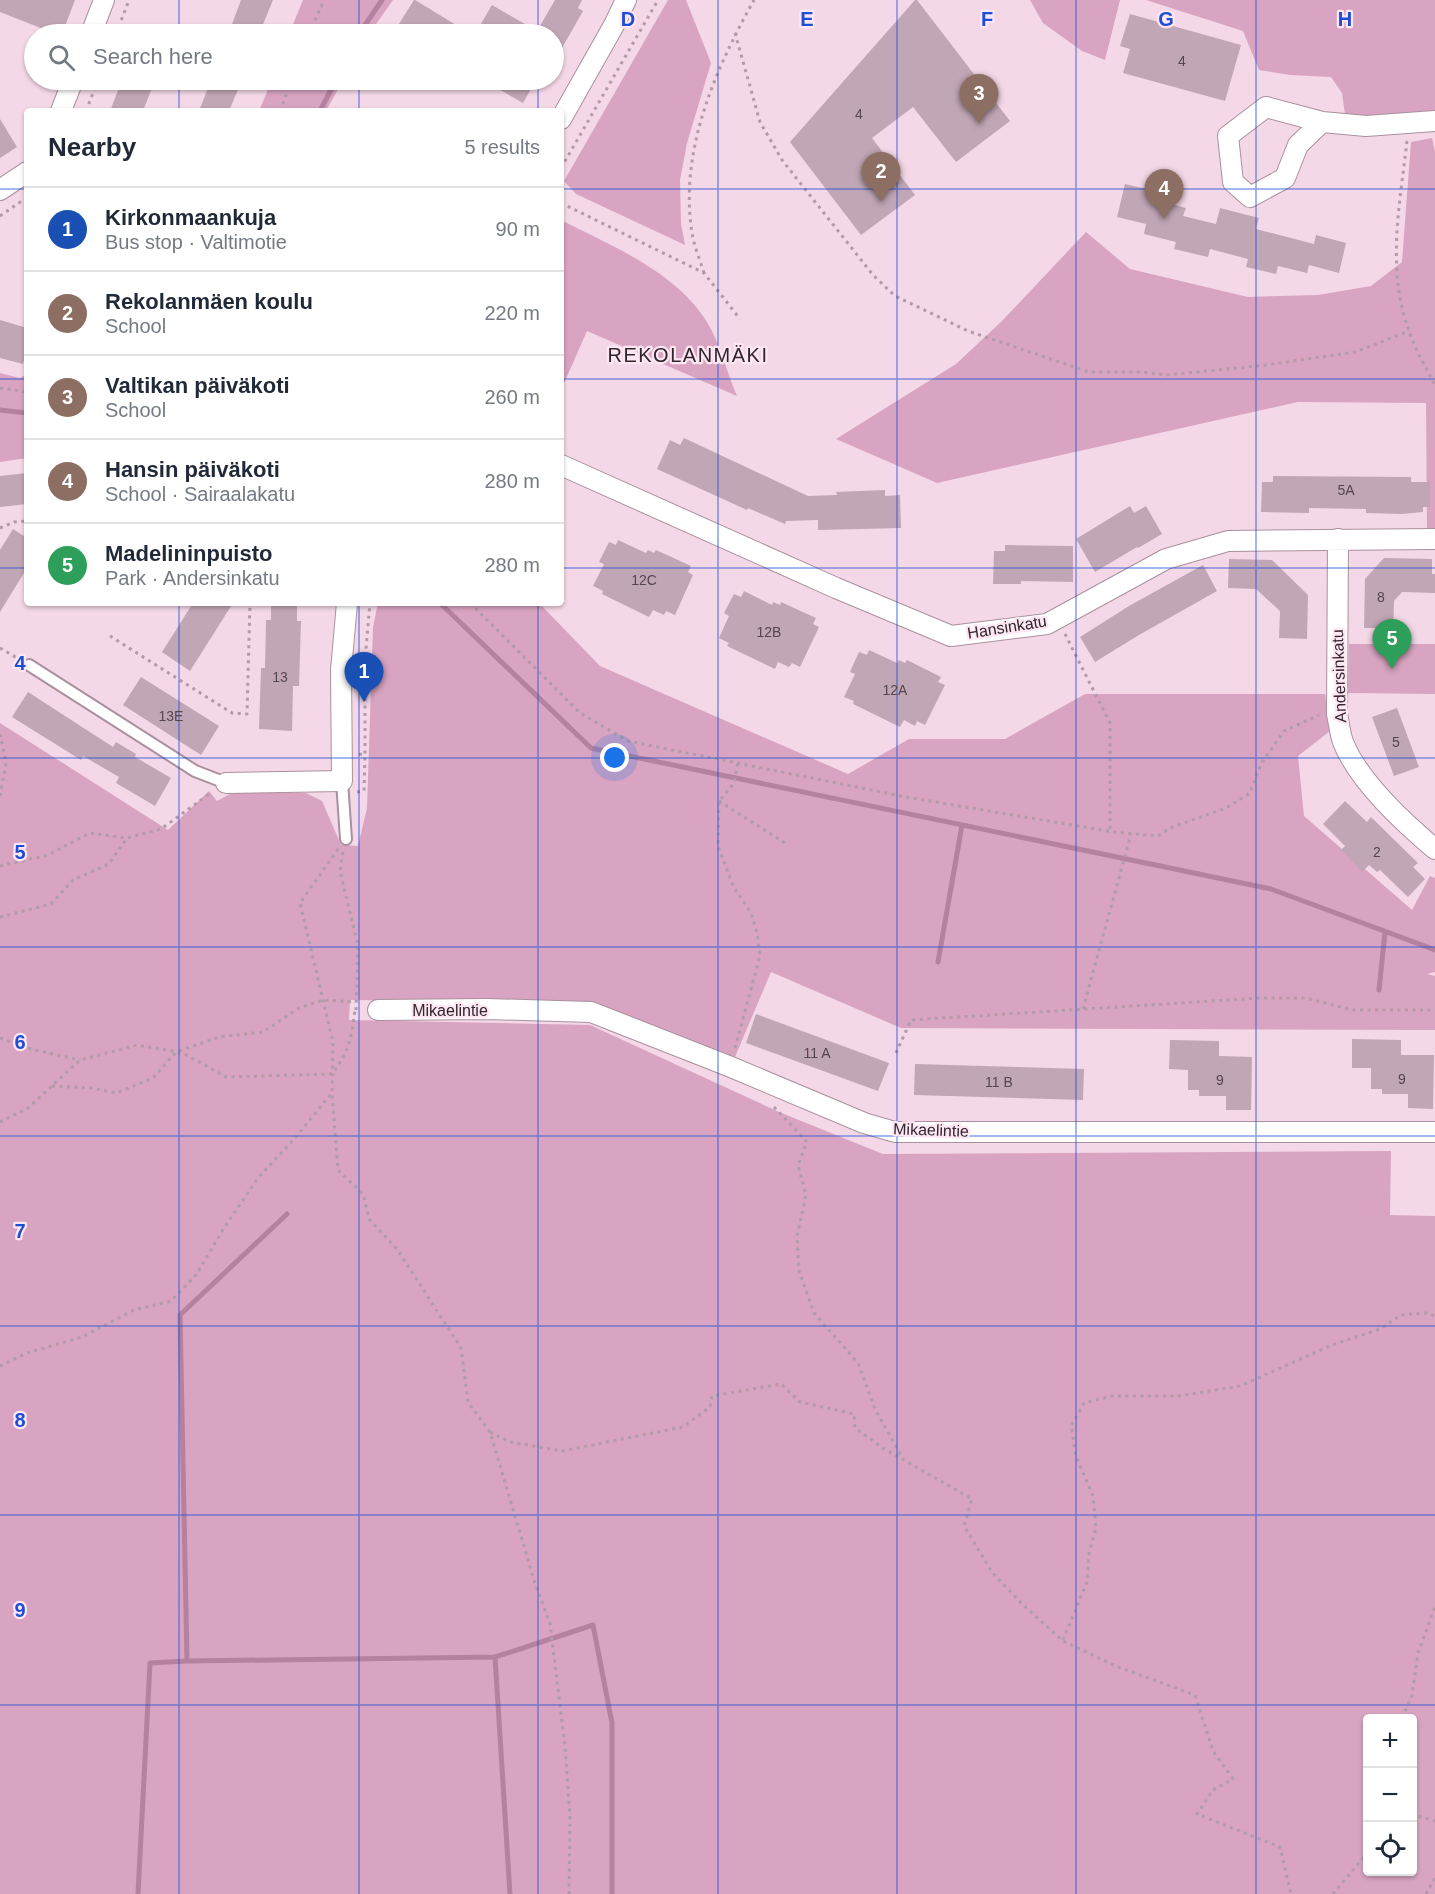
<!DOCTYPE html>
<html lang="en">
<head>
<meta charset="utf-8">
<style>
  body { margin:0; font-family:Helvetica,sans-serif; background:#f2f2f3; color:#1f2937 }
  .controls { position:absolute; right:18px; bottom:18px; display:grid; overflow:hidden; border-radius:6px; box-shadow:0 2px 4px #0004 }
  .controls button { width:54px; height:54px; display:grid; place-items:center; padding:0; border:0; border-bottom:2px solid #e0e1e3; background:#fff; color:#1f2937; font:30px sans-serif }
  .you { position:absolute; left:615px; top:758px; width:21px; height:21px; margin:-15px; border:4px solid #fff; border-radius:50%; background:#1a73e8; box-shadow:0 0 0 9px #1a73e833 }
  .badge { display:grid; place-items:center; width:39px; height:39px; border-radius:50%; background:#0f766e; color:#fff; font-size:20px; font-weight:700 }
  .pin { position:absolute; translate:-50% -50px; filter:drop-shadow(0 2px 3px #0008) }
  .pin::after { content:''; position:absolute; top:32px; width:21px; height:18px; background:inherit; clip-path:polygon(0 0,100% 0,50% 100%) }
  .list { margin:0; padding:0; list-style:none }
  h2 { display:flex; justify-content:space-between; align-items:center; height:78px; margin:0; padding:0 24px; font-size:26px }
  h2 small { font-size:20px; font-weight:400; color:#747a83 }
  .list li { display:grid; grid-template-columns:39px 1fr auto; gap:18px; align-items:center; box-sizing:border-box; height:84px; padding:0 24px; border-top:2px solid #e0e1e3 }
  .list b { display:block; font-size:22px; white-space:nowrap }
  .list p { margin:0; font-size:20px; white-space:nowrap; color:#747a83 }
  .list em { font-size:20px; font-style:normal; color:#747a83 }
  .icon { flex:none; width:33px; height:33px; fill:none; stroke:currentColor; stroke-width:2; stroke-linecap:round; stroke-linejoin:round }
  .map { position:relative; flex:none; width:1435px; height:1894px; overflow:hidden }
  .search { position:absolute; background:#fff; box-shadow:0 2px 4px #0004; left:24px; top:24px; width:540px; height:66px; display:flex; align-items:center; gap:15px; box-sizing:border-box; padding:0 21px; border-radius:33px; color:#747a83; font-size:22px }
  .panel { position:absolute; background:#fff; box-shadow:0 2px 4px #0004; left:24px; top:108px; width:540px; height:498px; border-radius:6px }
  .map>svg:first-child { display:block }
  .green { fill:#d8a4c1; fill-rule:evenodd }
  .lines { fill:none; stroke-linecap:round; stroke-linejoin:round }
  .stream { stroke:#b4819e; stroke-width:5 }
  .building { fill:#c1a6b5 }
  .lane-casing { stroke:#aa909e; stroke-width:14 }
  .street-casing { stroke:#aa909e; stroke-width:22 }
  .path { stroke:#b19ba7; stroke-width:3; stroke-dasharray:3 4.5; stroke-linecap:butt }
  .lane { stroke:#fff; stroke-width:10 }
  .street { stroke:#fff; stroke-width:20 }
  .grid { fill:none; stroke:#1d4ed8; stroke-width:1.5; stroke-opacity:0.55 }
  .labels { text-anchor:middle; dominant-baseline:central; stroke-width:4.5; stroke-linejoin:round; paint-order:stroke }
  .number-label { font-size:14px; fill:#54464e }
  .street-label { font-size:16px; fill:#30262c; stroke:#fee7f3 }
  .quarter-label { font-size:20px; letter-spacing:1.5px; fill:#30262c; stroke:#fee7f3 }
  .grid-label { font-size:20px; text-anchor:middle; font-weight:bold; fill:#1d4ed8; stroke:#fee7f3; stroke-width:4.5; stroke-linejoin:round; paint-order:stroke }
</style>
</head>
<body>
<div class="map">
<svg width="1435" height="1894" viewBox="0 0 1435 1894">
  <rect width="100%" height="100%" fill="#f4d8e7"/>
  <path class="green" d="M303 0H393L369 34H289Z
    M668 0H686L711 63 687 143 680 180 681 224 685 245 576 194 564 181Z
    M1030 0H1120L1105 60 1082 51 1043 23Z
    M1146 0H1435V112L1370 117 1345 114 1342 93 1331 77 1290 75 1259 70 1243 31Z
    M272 80H343L326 111H259Z
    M1432 138 1435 152V528H1427L1426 403 1298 402 937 483 836 439 956 364 1002 321 1086 232 1130 269 1248 297 1318 295 1371 286 1402 262 1411 142Z
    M561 220C614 247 684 275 712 331 722 351 728 375 737 396L587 331 561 390Z
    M0 373 20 378 27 374V458L0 462Z
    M378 603H539L600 666 848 774 909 739H1005L1085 694H1325L1330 731 1298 756 1304 816 1412 910 1430 876 1435 878V972L1427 974 1435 976V1030L901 1028 771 972 735 1057 588 1002 350 1000 349 1020 590 1025 779 1112 883 1154 1391 1151 1390 1215 1435 1216V1894H0V723L168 830 209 791 217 801 232 793H306L322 801 341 845 358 846 367 808 373 627ZM1368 1718H1412V1872H1368Z
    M1349 644H1435V694L1348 693Z"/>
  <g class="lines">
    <path class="stream" d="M359 34 382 0
      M320 111 336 80
      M0 410 27 413
      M440 603 591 748 1271 889 1435 950
      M938 962 962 825
      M1379 990 1385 932
      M287 1214 180 1315 187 1661 495 1657 510 1894
      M495 1657 593 1625 612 1723V1894
      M138 1894 150 1663 187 1661"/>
  </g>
  <path class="building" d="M0 0H75L62 34H56L0 12Z
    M241 0H273L259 34 232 24Z
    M414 0H415L471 34H410L397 27Z
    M555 0H582L578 8 583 11 554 62V34H475L492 5 537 31Z
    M915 0H917L1010 121 956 162 913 107 872 138 915 195 861 235 790 142Z
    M1130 14 1241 45 1225 101 1123 73 1130 49 1120 46Z
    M122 80H155L143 111H110Z
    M211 80H242L229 111H199Z
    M483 80H536L523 103Z
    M0 119 17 147 0 158Z
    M1125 184 1155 191 1153 199 1186 208 1183 216 1216 224 1220 208 1259 218 1256 229 1314 244 1316 235 1346 243 1339 273 1309 265 1307 273 1278 266 1276 274 1246 267 1248 259 1210 249 1208 257 1174 249 1176 242 1144 234 1146 224 1117 217Z
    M0 320 27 328V350L23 364 0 358Z
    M684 438 808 496 837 495 836 492 885 490V496L900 495 901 528 818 530V520L786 521 785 524 748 508 747 510 657 469 670 440 680 445Z
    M27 473V504L0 507V476Z
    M1273 476 1411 477V482H1430V507H1423V512L1402 514 1366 513V509L1309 508V513L1261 512 1262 482H1273Z
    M1130 506 1134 513 1146 506 1162 534 1138 548 1137 547 1095 572 1076 539Z
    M13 529 27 538V568L0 612V550Z
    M618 540 646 553 648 550 654 553 656 550 691 566 688 572 693 575 675 615 666 611 664 615 653 610 649 617 602 594 603 591 593 586 604 564 599 562 609 542 616 545Z
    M1005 545 1073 546V582L1021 581V584H993L994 551H1005Z
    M1384 558 1432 559V574H1435V593L1402 592 1394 601 1393 636H1376V628H1364L1365 579Z
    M1229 559 1272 560 1308 595 1307 639 1279 638 1280 611 1256 589 1228 588Z
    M1203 565 1217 591 1139 635 1095 662 1080 637 1129 606Z
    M744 591 772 605 773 602 780 605 781 602 816 618 813 624 819 627 800 667 792 663 789 667 778 662 775 669 727 646 729 643 719 638 729 616 724 613 734 594 741 597Z
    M193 603H233L190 671 162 652Z
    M271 603H297V621H301L299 686H293L292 731 259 729 261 668H265L266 620H271Z
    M869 650 897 663 899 660 905 663 907 660 941 677 938 682 945 685 925 725 917 721 915 726 904 720 900 727 853 704 854 701 844 697 855 674 850 672 859 652 867 655Z
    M141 677 219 726 201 755 123 705Z
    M28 692 113 747 116 742 136 754 135 757 171 778 155 806 116 783 119 777 83 756 81 760 12 717Z
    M1397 708 1419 767 1394 776 1372 717Z
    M1345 801 1367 822 1371 817 1418 863 1413 867 1425 879 1408 897 1380 870 1377 872 1369 865 1362 872 1341 850 1345 846 1323 824Z
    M756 1014 889 1063 878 1091 746 1043Z
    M1352 1039 1401 1040V1055H1434L1433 1109 1408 1108V1094H1382V1089H1371V1068H1352Z
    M1170 1040 1219 1041V1056L1252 1057 1251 1110H1226V1096H1199V1090H1188V1070L1169 1069Z
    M915 1064 1084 1069 1083 1100 914 1095Z"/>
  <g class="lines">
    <defs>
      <path id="lane" d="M29 665 195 771 226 783
        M342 781 346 839"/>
      <path id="street" d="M91 34 104 0
        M61 111 73 80
        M561 119 614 25 626 0
        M1322 122 1298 145 1285 178 1250 197 1233 182 1228 136 1266 107 1322 122 1366 126 1435 121
        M0 190 27 172
        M561 465 836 588 951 636 1047 624 1166 559 1228 541 1435 539
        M1338 539 1337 714C1339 723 1340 734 1343 742 1358 780 1404 823 1435 849
        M226 783 342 781 341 670 347 603
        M378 1010 487 1009 591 1012 731 1067 864 1123 895 1132H1435"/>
    </defs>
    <use href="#lane" class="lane-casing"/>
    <use href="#street" class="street-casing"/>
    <path class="path" d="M735 33 760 122 782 160 873 275 895 296 968 331 1089 372H1140L1166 375 1266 365 1355 352 1409 331
      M116 34 129 0
      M309 34 324 0
      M86 111 98 80
      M280 111 292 80
      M1407 141C1400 204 1386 269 1409 331 1415 350 1426 367 1435 385
      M561 168 658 0
      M561 203 704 273 740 319
      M0 216 26 198
      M704 273C700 260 694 246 692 233 679 151 715 70 754 0
      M0 388 27 392
      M0 528 14 522 27 521
      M470 603 580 713 628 741 906 797 1114 832 1158 836 1170 828 1226 808 1250 793 1261 764 1284 731 1319 715
      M1065 634 1110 723V832
      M110 636 232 713 247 714 250 603
      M0 648 17 658
      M0 734 6 763 0 796
      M359 754 365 755V660L370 603
      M357 792 364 791 365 755
      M719 801 788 845
      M338 849 300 903 333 1042 332 1093 338 1170 363 1194 369 1219 397 1249 461 1348 468 1402 490 1432 534 1580 550 1624 565 1746 570 1817 569 1894
      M343 852 340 871 358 946 356 1010
      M0 866 48 855 90 833 127 838 161 829 212 792
      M0 917 51 904 73 880 109 864 127 838
      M1083 1009 1131 834
      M0 1038 31 1049 80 1060
      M735 1048 760 956 757 933 751 913 733 886 718 846 719 801 734 783 738 762
      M896 1053 911 1020 1260 998H1306L1352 1010H1435
      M52 1086 92 1088 116 1093 153 1078 176 1052 219 1037 263 1032 299 1008 323 1000 355 1002
      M774 1107 807 1142 798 1165 806 1195 797 1236 799 1271 814 1313 858 1363 875 1409 903 1459
      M0 1122 28 1108 80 1060 137 1045 183 1053 226 1077 332 1074C350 1050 351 1038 355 1010
      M0 1366 27 1353 82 1337 134 1310 171 1301 196 1275 224 1228 258 1178 295 1138 331 1094
      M490 1432 510 1442 562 1451 683 1427 710 1407 712 1396 781 1384 800 1402 854 1414 855 1428 883 1448 972 1499 964 1526 992 1572 1022 1604 1063 1641 1118 1667 1195 1695 1213 1751 1233 1779 1213 1790 1197 1814 1280 1847 1291 1894
      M1063 1640 1087 1582 1089 1553 1096 1528 1093 1496 1076 1456 1071 1426 1084 1403 1112 1396H1178L1240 1386 1332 1345 1380 1329 1401 1315 1426 1313 1435 1316
      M1402 1718 1412 1695 1418 1653 1435 1607
      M1412 1817 1415 1815 1435 1821
      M1333 1894 1368 1852
      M1426 1894 1435 1878"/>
    <use href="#lane" class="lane"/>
    <use href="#street" class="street"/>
  </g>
  <path class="grid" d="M179 0V34M359 0V34M538 0V34M718 0V1894M897 0V1894M1076 0V1894M1256 0V1894M179 80V111M359 80V111M538 80V111M0 189H27M561 189H1435M0 379H27M561 379H1435M0 568H27M561 568H1435M179 603V1894M359 603V1894M538 603V1894M0 758H1435M0 947H1435M0 1136H1435M0 1326H1435M0 1515H1435M0 1705H1435"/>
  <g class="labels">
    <g class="number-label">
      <text x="1182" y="61">4</text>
      <text x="859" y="114">4</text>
      <text x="1346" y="490">5A</text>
      <text x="644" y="580">12C</text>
      <text x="1381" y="597">8</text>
      <text x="769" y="632">12B</text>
      <text x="280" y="677">13</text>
      <text x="895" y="690">12A</text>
      <text x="171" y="716">13E</text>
      <text x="1396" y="742">5</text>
      <text x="1377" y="852">2</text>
      <text x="817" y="1053">11 A</text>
      <text x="1402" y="1079">9</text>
      <text x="1220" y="1080">9</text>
      <text x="999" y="1082">11 B</text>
    </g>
    <g class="street-label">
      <text transform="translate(1007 627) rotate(-9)">Hansinkatu</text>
      <text transform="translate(1339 676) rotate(-92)">Andersinkatu</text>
      <text x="450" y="1010">Mikaelintie</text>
      <text transform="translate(931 1130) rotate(2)">Mikaelintie</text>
    </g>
    <g class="quarter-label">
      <text x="688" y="355">REKOLANMÄKI</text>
    </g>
  </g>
  <g class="grid-label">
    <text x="628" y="26">D</text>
    <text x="807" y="26">E</text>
    <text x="987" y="26">F</text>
    <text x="1166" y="26">G</text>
    <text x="1345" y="26">H</text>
    <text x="20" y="670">4</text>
    <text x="20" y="859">5</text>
    <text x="20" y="1049">6</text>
    <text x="20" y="1238">7</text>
    <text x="20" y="1427">8</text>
    <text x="20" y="1617">9</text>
  </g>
</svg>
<div class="controls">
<button>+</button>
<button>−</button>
<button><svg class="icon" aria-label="locate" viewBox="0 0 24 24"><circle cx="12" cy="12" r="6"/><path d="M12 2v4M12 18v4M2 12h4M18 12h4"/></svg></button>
</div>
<div class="you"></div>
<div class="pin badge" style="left:364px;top:702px;background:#1a4fb4">1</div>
<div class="pin badge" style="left:881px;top:202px;background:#8d6e63">2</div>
<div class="pin badge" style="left:979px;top:124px;background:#8d6e63">3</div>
<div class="pin badge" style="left:1164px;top:219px;background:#8d6e63">4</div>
<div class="pin badge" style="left:1392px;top:669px;background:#2e9e5b">5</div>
<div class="search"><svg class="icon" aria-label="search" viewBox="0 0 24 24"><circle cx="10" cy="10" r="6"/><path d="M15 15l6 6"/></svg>Search here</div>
<section class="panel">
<h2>Nearby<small>5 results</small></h2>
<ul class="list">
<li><span class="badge" style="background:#1a4fb4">1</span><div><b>Kirkonmaankuja</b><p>Bus stop · Valtimotie</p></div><em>90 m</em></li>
<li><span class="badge" style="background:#8d6e63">2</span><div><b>Rekolanmäen koulu</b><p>School</p></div><em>220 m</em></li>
<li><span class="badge" style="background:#8d6e63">3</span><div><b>Valtikan päiväkoti</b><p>School</p></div><em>260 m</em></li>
<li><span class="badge" style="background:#8d6e63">4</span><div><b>Hansin päiväkoti</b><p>School · Sairaalakatu</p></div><em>280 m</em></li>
<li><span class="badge" style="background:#2e9e5b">5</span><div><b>Madelininpuisto</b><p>Park · Andersinkatu</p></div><em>280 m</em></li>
</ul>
</section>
</div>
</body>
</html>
